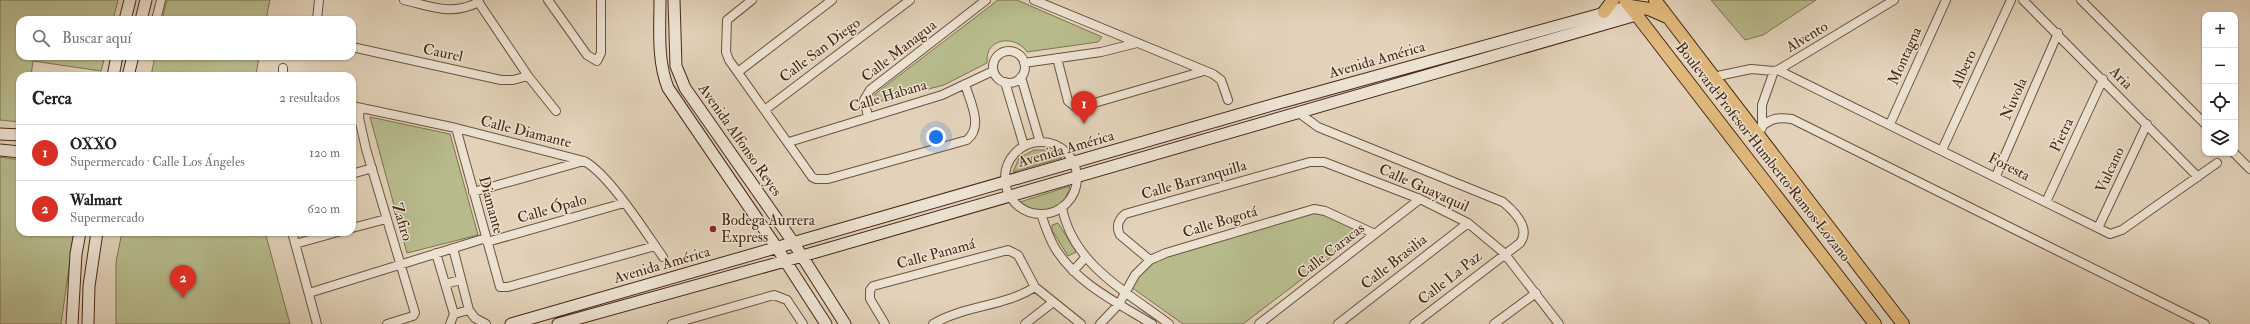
<!DOCTYPE html>
<html lang="es">
<head>
<meta charset="utf-8">
<style>
  body { margin:0; font-family:"IM FELL Double Pica",serif; background:#f2f2f2; color:#222 }
  .controls { position:absolute; right:12px; top:12px; display:grid; overflow:hidden; border-radius:8px; box-shadow:0 1px 3px #0004 }
  .controls button { width:36px; height:36px; display:grid; place-items:center; padding:0; border:0; border-bottom:1px solid #e0e0e0; background:#fff; color:#222; font:20px sans-serif }
  .you { position:absolute; left:936px; top:137px; width:14px; height:14px; margin:-10px; border:3px solid #fff; border-radius:50%; background:#1a73e8; box-shadow:0 0 0 6px #1a73e833 }
  .badge { display:grid; place-items:center; width:26px; height:26px; border-radius:50%; background:#d93025; color:#fff; font-size:13px; font-weight:700 }
  .pin { position:absolute; translate:-50% -33px; filter:drop-shadow(0 1px 2px #0008) }
  .pin::after { content:''; position:absolute; top:21px; width:14px; height:12px; background:inherit; clip-path:polygon(0 0,100% 0,50% 100%) }
  .list { margin:0; padding:0; list-style:none }
  h2 { display:flex; justify-content:space-between; align-items:center; height:52px; margin:0; padding:0 16px; font-size:17px }
  h2 small { font-size:13px; font-weight:400; color:#767676 }
  .list li { display:grid; grid-template-columns:26px 1fr auto; gap:12px; align-items:center; box-sizing:border-box; height:56px; padding:0 16px; border-top:1px solid #e0e0e0 }
  .list b { display:block; font-size:15px; white-space:nowrap }
  .list p { margin:0; font-size:13px; white-space:nowrap; color:#767676 }
  .list em { font-size:13px; font-style:normal; color:#767676 }
  .icon { flex:none; width:22px; height:22px; fill:none; stroke:currentColor; stroke-width:2; stroke-linecap:round; stroke-linejoin:round }
  .map { position:relative; flex:none; width:2250px; height:324px; overflow:hidden }
  .search { position:absolute; background:#fff; box-shadow:0 1px 3px #0004; left:16px; top:16px; width:340px; height:44px; display:flex; align-items:center; gap:10px; box-sizing:border-box; padding:0 14px; border-radius:12px; color:#767676; font-size:15px }
  .panel { position:absolute; background:#fff; box-shadow:0 1px 3px #0004; left:16px; top:72px; width:340px; height:164px; border-radius:12px }
  .map>svg:first-child { display:block }
  .green { fill:#b7bb8c; stroke:#807251 }
  .lines { fill:none; stroke-linecap:round; stroke-linejoin:round }
  .street-casing { stroke:#6e523f; stroke-width:10 }
  .secondary-casing { stroke:#482816; stroke-width:13 }
  .primary-casing { stroke:#482816; stroke-width:14 }
  .street { stroke:#ece2d2; stroke-width:8 }
  .secondary { stroke:#ece2d2; stroke-width:11 }
  .primary { stroke:#e1b97c; stroke-width:12 }
  .poi-dot { fill:#8f2418; stroke:#ece2d2; stroke-width:1.5 }
  .labels { text-anchor:middle; dominant-baseline:central; stroke-width:3; stroke-linejoin:round; paint-order:stroke }
  .street-label { font-size:15px; fill:#482816; stroke:#ece2d2 }
  .poi-label { font-size:15px; fill:#482816; stroke:#ece2d2; text-anchor:start }
</style>
</head>
<body>
<div class="map">
<svg width="2250" height="324" viewBox="0 0 2250 324">
  <rect width="100%" height="100%" fill="#e2d2b9"/>
  <filter id="stains"><feTurbulence type="fractalNoise" baseFrequency=".005" numOctaves="4"/><feColorMatrix values="0 0 0 0 .2 0 0 0 0 .09 0 0 0 0 .02 0 0 0 .5 -.17"/></filter>
  <radialGradient id="worn" r=".72"><stop offset=".6" stop-color="#630" stop-opacity="0"/><stop offset="1" stop-color="#630" stop-opacity=".3"/></radialGradient>
  <path class="green" d="M0 0H118L113 20H20V56H105L101 71 33 61 31 76H20V122L0 120Z
    M167 0H270L266 20H162Z
    M998 0H1017L1102 37 1098 42 1027 52C1019 39 998 36 989 50 987 54 987 59 987 63L944 85 874 103 875 94Z
    M1711 0H1816L1763 35 1745 40Z
    M155 56H259L256 76H151Z
    M370 117 450 134 478 235 407 253Z
    M1034 150H1049L1062 158 1013 172 1019 158Z
    M0 157 20 160V232H74L61 324H0Z
    M1070 186C1064 212 1041 218 1020 202Z
    M1316 212 1356 228V238L1243 324H1183L1131 287 1147 267 1165 257Z
    M1058 223 1076 252 1068 256 1052 230V225Z
    M122 232H265L290 324H116V262Z"/>
  <g class="lines">
    <defs>
      <path id="street" d="M404 0C433 7 451 16 479 2
        M477 0 528 76 556 111
        M548 0 587 55 597 61 601 53V0
        M752 0 727 20 726 52 729 60 812 177 816 179H828L967 140C984 126 970 102 965 84
        M1034 0 1213 74 1221 80 1228 100
        M2023 0 2198 177
        M2081 0 2205 124
        M156 20 161 0
        M317 20 319 0
        M352 47 501 80H513L528 76
        M993 67a16 16 0 1 1 32 0a16 16 0 1 1-32 0Z
        M1057 58 1068 101 1077 108 1204 71
        M1024 63 1101 52 1137 43
        M1778 70 2110 234 2122 230 2217 163
        M738 72 832 0
        M283 76V68
        M1021 77 1040 142
        M1713 77 1751 69 1774 71 1778 70 1894 0
        M1005 82 1024 146
        M352 106 456 128 584 161C609 174 646 233 663 257
        M360 108 359 118 366 149 415 313 413 316 387 324
        M766 109 910 0
        M1299 113 1318 127 1503 202C1515 212 1531 228 1520 243L1414 324
        M868 116 864 100 870 90 986 0
        M1890 124 1946 0
        M1762 126C1772 118 1779 117 1792 119L2205 324
        M456 128 500 287H508L655 246
        M1762 128V105L1774 71
        M789 142 942 95 993 71
        M1005 178a36 36 0 1 1 72 0a36 36 0 1 1-72 0Z
        M1942 150 2011 0
        M2234 153 2250 169
        M352 174 372 168
        M1996 176 2058 33
        M473 192 584 161
        M2046 202 2103 79
        M1062 207C1072 264 1127 292 1169 324
        M1041 214C1045 226 1049 238 1055 248 1077 284 1118 303 1152 324
        M352 228 386 219
        M2098 228 2147 124
        M292 232 317 324
        M487 242 624 203
        M295 244 338 232
        M453 248 469 310 475 318 486 324
        M436 253 454 314 450 324
        M1150 260 1120 235C1116 227 1118 220 1125 214L1310 162H1324L1420 199 1468 223 1504 253 1559 324
        M1073 271 1085 258
        M445 284 461 280
        M309 293 486 238
        M454 314 469 310
        M672 324 774 295 787 300 803 324
        M885 324 870 299V290L873 286 1008 250 1018 255 1035 287 1081 324
        M933 324C965 305 1004 307 1035 287
        M1025 324 1052 303
        M1100 324 1119 304 1135 275 1150 260 1166 253 1314 209 1325 211 1375 234
        M1259 324 1420 199
        M1338 324 1468 223
        M1494 324 1536 293"/>
      <path id="secondary" d="M660 0C660 29 657 60 668 88L777 248 826 324
        M674 0 676 66 685 88 793 242 845 324
        M125 20 130 0
        M141 20 146 0
        M113 76 117 56
        M128 76 133 56
        M0 134 20 135
        M0 150 20 152
        M72 324 76 254 80 232
        M88 324 89 286 97 232
        M511 324 1279 103 1630 6
        M558 324 785 261 1636 15"/>
      <path id="primary" d="M1625 0 1875 324
        M1655 0 1903 324
        M1630 6 1649 9 1667 17
        M1604 12 1613 0"/>
    </defs>
    <use href="#street" class="street-casing"/>
    <use href="#secondary" class="secondary-casing"/>
    <use href="#primary" class="primary-casing"/>
    <use href="#street" class="street"/>
    <use href="#secondary" class="secondary"/>
    <use href="#primary" class="primary"/>
  </g>
  <circle class="poi-dot" cx="713" cy="229" r="4"/>
  <g class="labels">
    <g class="street-label">
      <text transform="translate(1807 37) rotate(-31)">Alvento</text>
      <text transform="translate(820 50) rotate(-37)">Calle San Diego</text>
      <text transform="translate(899 51) rotate(-38)">Calle Managua</text>
      <text transform="translate(443 53) rotate(12)">Caurel</text>
      <text transform="translate(1905 56) rotate(-66)">Montagna</text>
      <text transform="translate(1377 60) rotate(-16)">Avenida América</text>
      <text transform="translate(1964 69) rotate(-65)">Albero</text>
      <text transform="translate(2121 78) rotate(45)">Aria</text>
      <text transform="translate(888 96) rotate(-17)">Calle Habana</text>
      <text transform="translate(2014 99) rotate(-66)">Nuvola</text>
      <text transform="translate(526 132) rotate(14)">Calle Diamante</text>
      <text transform="translate(2062 135) rotate(-65)">Pietra</text>
      <text transform="translate(740 140) rotate(55)">Avenida Alfonso Reyes</text>
      <text transform="translate(1066 149) rotate(-16)">Avenida América</text>
      <text transform="translate(1763 152) rotate(52)">Boulevard Profesor Humberto Ramos Lozano</text>
      <text transform="translate(2009 167) rotate(27)">Foresta</text>
      <text transform="translate(2110 170) rotate(-65)">Vulcano</text>
      <text transform="translate(1194 180) rotate(-16)">Calle Barranquilla</text>
      <text transform="translate(1424 188) rotate(24)">Calle Guayaquil</text>
      <text transform="translate(491 205) rotate(75)">Diamante</text>
      <text transform="translate(552 209) rotate(-16)">Calle Ópalo</text>
      <text transform="translate(402 222) rotate(73)">Zafiro</text>
      <text transform="translate(1220 222) rotate(-17)">Calle Bogotá</text>
      <text transform="translate(1331 251) rotate(-38)">Calle Caracas</text>
      <text transform="translate(936 254) rotate(-15)">Calle Panamá</text>
      <text transform="translate(1394 262) rotate(-38)">Calle Brasilia</text>
      <text transform="translate(662 265) rotate(-16)">Avenida América</text>
      <text transform="translate(1450 278) rotate(-38)">Calle La Paz</text>
    </g>
    <g class="poi-label">
      <text x="721" y="220">Bodega Aurrera<tspan x="721" dy="17">Express</tspan></text>
    </g>
  </g>
  <rect width="100%" height="100%" filter="url(#stains)"/>
  <rect width="100%" height="100%" fill="url(#worn)"/>
</svg>
<div class="controls">
<button>+</button>
<button>−</button>
<button><svg class="icon" aria-label="locate" viewBox="0 0 24 24"><circle cx="12" cy="12" r="6"/><path d="M12 2v4M12 18v4M2 12h4M18 12h4"/></svg></button>
<button><svg class="icon" aria-label="layers" viewBox="0 0 24 24"><path d="M12 4l9 5-9 5-9-5zM3 14l9 5 9-5"/></svg></button>
</div>
<div class="you"></div>
<div class="pin badge" style="left:1084px;top:124px">1</div>
<div class="pin badge" style="left:183px;top:298px">2</div>
<div class="search"><svg class="icon" aria-label="search" viewBox="0 0 24 24"><circle cx="10" cy="10" r="6"/><path d="M15 15l6 6"/></svg>Buscar aquí</div>
<section class="panel">
<h2>Cerca<small>2 resultados</small></h2>
<ul class="list">
<li><span class="badge">1</span><div><b>OXXO</b><p>Supermercado · Calle Los Ángeles</p></div><em>120 m</em></li>
<li><span class="badge">2</span><div><b>Walmart</b><p>Supermercado</p></div><em>620 m</em></li>
</ul>
</section>
</div>
</body>
</html>
